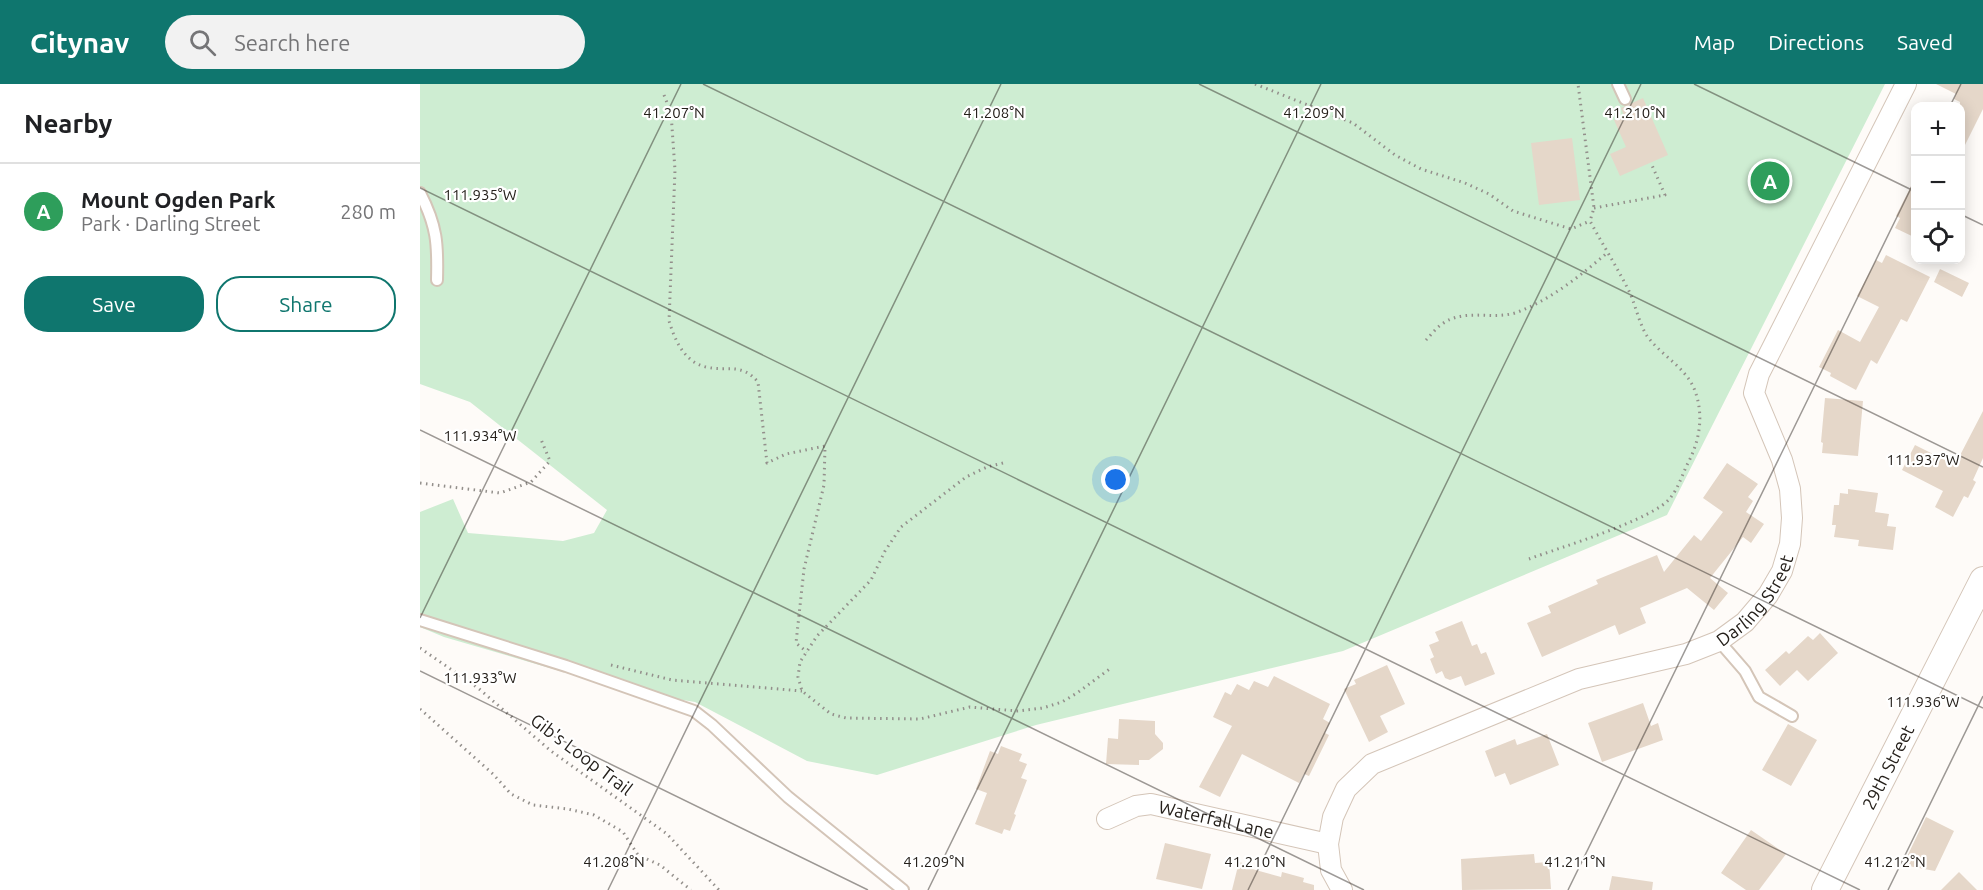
<!DOCTYPE html>
<html lang="en">
<head>
<meta charset="utf-8">
<style>
  body { margin:0; font-family:Ubuntu,sans-serif; background:#f2f2f2; color:#202124 }
  .controls { position:absolute; right:18px; top:18px; display:grid; overflow:hidden; border-radius:12px; box-shadow:0 3px 15px #0003 }
  .controls button { width:54px; height:54px; display:grid; place-items:center; padding:0; border:0; border-bottom:2px solid #e0e0e0; background:#fff; color:#202124; font:30px sans-serif }
  .you { position:absolute; left:696px; top:396px; width:21px; height:21px; margin:-15px; border:4px solid #fff; border-radius:50%; background:#1a73e8; box-shadow:0 0 0 9px #1a73e833 }
  .badge { display:grid; place-items:center; width:39px; height:39px; border-radius:50%; background:#0f766e; color:#fff; font-size:20px; font-weight:700 }
  .pin { position:absolute; translate:-50% -50%; border:3px solid #fff; box-shadow:0 2px 6px #0006 }
  .list { margin:0; padding:0; list-style:none }
  h2 { display:flex; justify-content:space-between; align-items:center; height:78px; margin:0; padding:0 24px; font-size:26px }
  h2 small { font-size:20px; font-weight:400; color:#757577 }
  .list li { display:grid; grid-template-columns:39px 1fr auto; gap:18px; align-items:center; box-sizing:border-box; height:96px; padding:0 24px; border-top:2px solid #e0e0e0 }
  .list b { display:block; font-size:22px; white-space:nowrap }
  .list p { margin:0; font-size:20px; white-space:nowrap; color:#757577 }
  .list em { font-size:20px; font-style:normal; color:#757577 }
  .actions { display:flex; gap:12px; padding:18px 24px }
  .actions a { flex:1; padding:14px 0; border:2px solid #0f766e; border-radius:24px; text-align:center; font-size:21px; color:#0f766e }
  .actions .main { background:#0f766e; color:#fff }
  .icon { flex:none; width:33px; height:33px; fill:none; stroke:currentColor; stroke-width:2; stroke-linecap:round; stroke-linejoin:round }
  .map { position:relative; flex:none; width:1563px; height:806px; overflow:hidden }
  header { display:flex; align-items:center; gap:36px; box-sizing:border-box; height:84px; padding:0 30px; background:#0f766e; color:#fff }
  header strong { font-size:28px }
  nav { display:flex; gap:33px; margin-inline-start:auto; font-size:21px }
  .search { width:420px; height:54px; background:#f2f2f2; display:flex; align-items:center; gap:15px; box-sizing:border-box; padding:0 21px; border-radius:33px; color:#757577; font-size:22px }
  main { display:flex }
  aside { flex:1; background:#fff }
  .map>svg:first-child { display:block }
  .green { fill:#ceedd2 }
  .building { fill:#e5d7c9 }
  .lines { fill:none; stroke-linecap:round; stroke-linejoin:round }
  .service-casing { stroke:#d4c5b8; stroke-width:14 }
  .minor-casing { stroke:#d4c5b8; stroke-width:22 }
  .tertiary-casing { stroke:#d4c5b8; stroke-width:28 }
  .path { stroke:#938f8b; stroke-width:3; stroke-dasharray:1.5 4.5; stroke-linecap:butt }
  .service { stroke:#fff; stroke-width:10 }
  .minor { stroke:#fff; stroke-width:20 }
  .tertiary { stroke:#fff; stroke-width:26 }
  .ticks { fill:none; stroke:#25201b; stroke-width:1.5; stroke-opacity:0.45 }
  .labels { text-anchor:middle; dominant-baseline:central; stroke-width:4.5; stroke-linejoin:round; paint-order:stroke }
  .street-label { font-size:18px; fill:#25201b; stroke:#fff }
  .ticks-label { font-size:15px; text-anchor:middle; fill:#25201b; stroke:#fff; stroke-width:4.5; stroke-linejoin:round; paint-order:stroke }
</style>
</head>
<body>
<header>
<strong>Citynav</strong>
<div class="search"><svg class="icon" aria-label="search" viewBox="0 0 24 24"><circle cx="10" cy="10" r="6"/><path d="M15 15l6 6"/></svg>Search here</div>
<nav><a>Map</a><a>Directions</a><a>Saved</a></nav>
</header>
<main>
<aside>
<h2>Nearby<small></small></h2>
<ul class="list">
<li><span class="badge" style="background:#2e9e5b">A</span><div><b>Mount Ogden Park</b><p>Park · Darling Street</p></div><em>280 m</em></li>
</ul>
<div class="actions"><a class="main">Save</a><a>Share</a></div>
</aside>
<div class="map">
<svg width="1563" height="806" viewBox="0 0 1563 806">
  <rect width="100%" height="100%" fill="#fefbf8"/>
  <path class="green" d="M0 0H1465L1247 431 923 567 616 641 457 691 387 677 275 618 208 607 24 553 0 543V428L33 415 48 449 143 457 174 449 187 426 50 318 0 300Z"/>
  <path class="building" d="M1516 0H1563V25L1540 71V18L1534 15 1536 10Z
    M1223 14 1248 71 1200 92 1190 70 1206 63 1194 36 1204 32 1201 24Z
    M1152 54 1160 116 1119 121 1111 59Z
    M1496 92V154L1475 144 1480 134 1476 132Z
    M1466 171 1510 193 1487 238 1481 235 1457 280 1451 276 1436 306 1410 292 1411 289 1399 283 1418 246 1440 258 1459 223 1437 212 1456 176 1462 179Z
    M1520 185 1549 199 1542 213 1514 198Z
    M1405 314 1443 317 1438 372 1402 369 1403 359 1401 358Z
    M1563 327V374L1553 396 1556 398 1548 414 1544 412 1533 433 1515 423 1523 407 1482 386 1495 361 1535 381Z
    M1307 379 1338 400 1328 413 1333 417 1326 428 1344 440 1331 459 1323 453 1290 494 1308 509 1294 526 1267 504 1220 524 1226 539 1199 551 1195 541 1122 573 1107 539 1131 529 1128 522 1178 500 1176 496 1237 471 1244 488 1274 451 1281 457 1303 428 1283 414Z
    M1428 405 1458 409 1455 428 1469 430 1467 442 1476 443 1473 466 1438 462 1439 456 1414 453 1416 441H1412L1414 421H1419L1420 409 1428 410Z
    M1042 537 1052 562 1057 560 1061 570 1066 568 1075 590 1045 602 1041 592 1030 596 1025 594 1022 587 1016 590 1010 575 1014 573 1009 561 1019 557 1015 548Z
    M1400 549 1418 569 1388 597 1377 586 1360 602 1345 586 1366 567 1369 570 1388 552 1393 556Z
    M967 581 985 620 960 632 968 648 949 658 924 605 936 600 934 596Z
    M854 592 910 620 903 635 910 639 905 649 909 651 889 692 884 690 879 699 822 670 800 713 779 703 812 642 793 633 805 608 811 611 817 600 829 606 834 597 848 603Z
    M1223 619 1231 642 1238 639 1243 656 1182 678 1168 639Z
    M699 635 735 637V650L743 659V665L729 676H719V681L686 680 688 654 698 655Z
    M1368 640 1397 656 1371 702 1342 686Z
    M1127 650 1139 681 1090 701 1085 689 1075 693 1065 667 1095 655 1097 661Z
    M581 662 602 670 599 677 607 680 601 694 607 696 594 730 596 731 590 747 584 745 582 750 555 740 567 709 556 705 570 667 578 670Z
    M1506 733 1534 747 1515 787 1483 781Z
    M1331 746 1366 770 1339 806H1326L1301 789Z
    M745 759 791 770 782 805 736 795Z
    M1114 770 1115 779 1129 778 1131 805 1042 806 1041 775Z
    M819 778 833 782 832 785 861 793 862 788 884 794 883 798 894 801V806H812Z
    M1539 788 1557 806H1521Z
    M1192 792 1233 798 1232 806H1189Z"/>
  <g class="lines">
    <defs>
      <path id="service" d="M1198 0 1205 15
        M0 109C17 142 18 160 17 196
        M0 536 146 582 274 627 292 641 368 713 483 806
        M1299 557 1325 587 1339 613 1372 632"/>
      <g id="minor">
        <path id="s1" d="M687 735 716 722 731 720 908 760"/>
        <path id="s2" d="M922 806 911 786 908 760 913 733 926 705 952 680 1159 595 1266 570 1299 557 1325 538 1348 511 1362 487 1370 460 1372 434 1370 405 1362 376 1334 309 1339 290 1486 0"/>
      </g>
      <g id="tertiary">
        <path id="s3" d="M1405 806 1563 496"/>
      </g>
    </defs>
    <use href="#service" class="service-casing"/>
    <use href="#minor" class="minor-casing"/>
    <use href="#tertiary" class="tertiary-casing"/>
    <path class="path" d="M835 0 933 39 975 71 1001 85 1045 99 1069 110 1093 127 1151 145 1170 137
      M244 11 251 29 255 86 249 237C255 256 264 278 286 283 307 288 321 278 338 298L347 379 366 370 405 362 404 401 384 485 376 559 387 568
      M1174 124 1245 111 1231 79
      M1006 256C1011 251 1016 244 1022 240 1044 224 1071 236 1095 229 1129 217 1160 192 1187 169
      M583 379 567 383 546 393 481 443 465 467 451 496 397 552 380 578 378 593 382 607 411 630 426 634 500 635 550 623 598 627 623 624 642 618 657 609 691 584
      M0 399 80 409 111 398 130 377 120 353
      M1109 475C1138 464 1236 435 1251 413 1259 403 1263 388 1269 377 1281 353 1284 327 1273 302 1262 281 1240 270 1227 252 1219 239 1216 223 1210 209 1198 185 1183 161 1170 137L1174 124 1158 0
      M0 564 58 604 131 667 247 750 299 806
      M191 581 252 596 382 607
      M0 625 73 690 91 710 113 721 148 725 174 731 203 748 218 771 240 781 271 806"/>
    <use href="#service" class="service"/>
    <use href="#minor" class="minor"/>
    <use href="#tertiary" class="tertiary"/>
  </g>
  <path class="ticks" d="M283 0 1563 624M779 0 1563 383M1274 0 1496 108M1530 22 1541 0M0 104 1440 806M1540 130 1563 141M0 346 944 806M0 534 261 0M0 587 448 806M188 806 581 0M508 806 901 0M828 806 1221 0M1148 806 1496 94M1468 806 1563 612"/>
  <g class="labels">
    <g class="street-label">
      <text stroke="none"><textPath href="#s2" startOffset="568">Darling Street</textPath></text>
      <text transform="translate(162 670) rotate(37)">Gib's Loop Trail</text>
      <text stroke="none"><textPath href="#s3" startOffset="138">29th Street</textPath></text>
      <text stroke="none"><textPath href="#s1" startOffset="114">Waterfall Lane</textPath></text>
    </g>
  </g>
  <g class="ticks-label">
    <text x="254" y="34">41.207°N</text>
    <text x="574" y="34">41.208°N</text>
    <text x="894" y="34">41.209°N</text>
    <text x="1215" y="34">41.210°N</text>
    <text x="60" y="116">111.935°W</text>
    <text x="60" y="357">111.934°W</text>
    <text x="1503" y="381">111.937°W</text>
    <text x="60" y="599">111.933°W</text>
    <text x="1503" y="623">111.936°W</text>
    <text x="194" y="783">41.208°N</text>
    <text x="514" y="783">41.209°N</text>
    <text x="835" y="783">41.210°N</text>
    <text x="1155" y="783">41.211°N</text>
    <text x="1475" y="783">41.212°N</text>
  </g>
</svg>
<div class="controls">
<button>+</button>
<button>−</button>
<button><svg class="icon" aria-label="locate" viewBox="0 0 24 24"><circle cx="12" cy="12" r="6"/><path d="M12 2v4M12 18v4M2 12h4M18 12h4"/></svg></button>
</div>
<div class="you"></div>
<div class="pin badge" style="left:1350px;top:97px;background:#2e9e5b">A</div>
</div>
</main>
</body>
</html>
